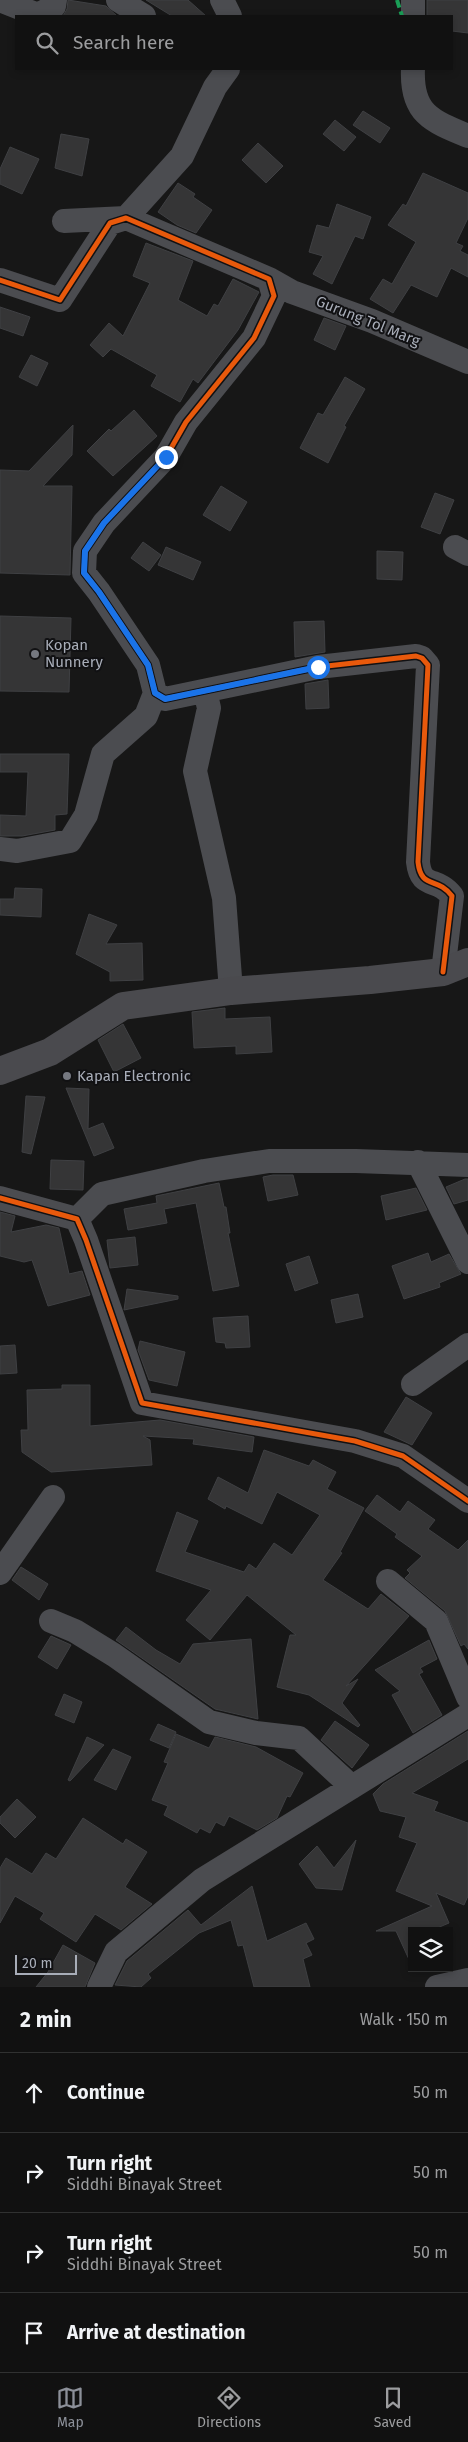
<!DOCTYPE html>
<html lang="en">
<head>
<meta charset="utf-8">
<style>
  body { margin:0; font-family:"Fira Sans",sans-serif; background:#1a1a1a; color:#f1f3f6 }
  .controls { position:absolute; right:15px; bottom:15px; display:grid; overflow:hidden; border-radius:0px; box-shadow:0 2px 8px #0003 }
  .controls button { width:45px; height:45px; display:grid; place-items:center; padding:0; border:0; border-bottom:1px solid #303131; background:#111; color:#f1f3f6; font:25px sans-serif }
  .scale { position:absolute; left:15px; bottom:12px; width:62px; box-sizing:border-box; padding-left:5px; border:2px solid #a8adb8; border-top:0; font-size:14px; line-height:18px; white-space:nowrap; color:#a8adb8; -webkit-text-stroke:4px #111113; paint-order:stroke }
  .stop { position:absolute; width:15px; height:15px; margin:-11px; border:4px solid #1a73e8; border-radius:50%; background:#fff }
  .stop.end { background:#1a73e8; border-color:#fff; box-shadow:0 1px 5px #0008 }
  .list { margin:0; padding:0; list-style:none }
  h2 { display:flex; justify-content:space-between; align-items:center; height:65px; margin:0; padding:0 20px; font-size:21px }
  h2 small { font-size:16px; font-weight:400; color:#9c9d9f }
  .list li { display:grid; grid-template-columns:32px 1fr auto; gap:15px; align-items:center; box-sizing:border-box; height:80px; padding:0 20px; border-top:1px solid #303131 }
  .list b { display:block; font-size:19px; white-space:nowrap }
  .list p { margin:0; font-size:16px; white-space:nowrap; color:#9c9d9f }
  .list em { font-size:16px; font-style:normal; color:#9c9d9f }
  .icon { flex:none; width:28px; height:28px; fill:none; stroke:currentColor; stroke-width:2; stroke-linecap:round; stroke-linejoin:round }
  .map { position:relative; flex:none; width:468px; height:1987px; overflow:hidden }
  .search { position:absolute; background:#111; box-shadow:0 2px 8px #0003; left:15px; right:15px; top:15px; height:55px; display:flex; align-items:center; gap:12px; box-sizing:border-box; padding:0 18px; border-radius:0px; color:#9c9d9f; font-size:19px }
  .sheet { height:385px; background:#111 }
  nav { display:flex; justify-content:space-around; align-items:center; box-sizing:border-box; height:70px; border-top:1px solid #303131; background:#111; font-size:14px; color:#9c9d9f }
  nav a { display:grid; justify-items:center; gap:2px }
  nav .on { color:#8c9099 }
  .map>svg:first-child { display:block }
  .building { fill:#353536; stroke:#3f4043 }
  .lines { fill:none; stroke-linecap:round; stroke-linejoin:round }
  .minor { stroke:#4b4c50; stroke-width:24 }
  .secondary { stroke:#4a4a4e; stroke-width:28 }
  .quiet { stroke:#1a9f57; stroke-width:4; stroke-dasharray:8 4; stroke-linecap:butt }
  .cycleway-casing { stroke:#111113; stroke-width:8 }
  .cycleway { stroke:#e8590c; stroke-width:5 }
  .route { stroke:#1a73e8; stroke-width:6 }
  .poi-dot { fill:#757880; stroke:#111113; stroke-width:2 }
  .labels { text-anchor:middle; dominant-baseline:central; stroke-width:4; stroke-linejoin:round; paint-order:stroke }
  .street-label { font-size:15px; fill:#a8adb8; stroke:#111113 }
  .poi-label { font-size:15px; fill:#a8adb8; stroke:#111113; text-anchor:start }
</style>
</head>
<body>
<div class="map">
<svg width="468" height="1987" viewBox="0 0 468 1987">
  <rect width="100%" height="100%" fill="#171717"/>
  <path class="building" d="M68 0 106 6 117 16H63L67 9Z
    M146 0H188L206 16H172Z
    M427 0H468V33L452 31V16H427Z
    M363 111 390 128 380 143 353 125Z
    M335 120 356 137 344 151 323 134Z
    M61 134 89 139 82 176 55 168Z
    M258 143 283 166 266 183 242 160Z
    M10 147 39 159 22 194 0 184V169Z
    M423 173 468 193V218L456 243 463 246 460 251 468 255V277L451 268 437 297 411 285 393 313 370 299 383 279 392 284 416 242 388 225 403 204 406 206Z
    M178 183 195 194 193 197 212 210 196 233 177 225 158 212Z
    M337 204 371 217 363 239 355 236 332 284 313 274 323 256 309 252 317 225 329 228Z
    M146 243 193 261 178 300 207 316 214 304 218 306 233 279 259 292 238 330 198 383 193 379 180 402 151 386 157 375 111 349 103 357 90 345 109 323 123 336 150 283 133 276Z
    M0 307 30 317 23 336 0 328Z
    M324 318 346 326 335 350 314 340Z
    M31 355 48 363 37 386 19 377Z
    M345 377 365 389 344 426 346 427 328 463 300 448 318 413 323 415Z
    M134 410 157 436 113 476 87 451 109 429 111 431Z
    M73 425 72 455 43 486H72L70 575 0 573V470L29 471Z
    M221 486 247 502 230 531 203 515Z
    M435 493 454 500 440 534 421 527Z
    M143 542 161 555 149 571 131 558Z
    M166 547 201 562 193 580 158 565Z
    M377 551 403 552 402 580 377 579Z
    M0 616 71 618 69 692 0 691Z
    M324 621 325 652 295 657 294 622Z
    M328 680 329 708 306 709 305 684Z
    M0 754H69L67 814 55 815V830L22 836H0V815L26 816 28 772H0Z
    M15 888 42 889 41 917 0 915V899H14Z
    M89 914 117 925 106 944 142 943 143 980 110 981V972L76 954Z
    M225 1008V1019L270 1017 272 1052 236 1054V1046L194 1048 192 1012Z
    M123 1024 141 1058 114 1072 98 1040Z
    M66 1088 89 1089 88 1129 103 1123 114 1148 94 1156Z
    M26 1096 45 1097 31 1154 22 1152Z
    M51 1160 84 1161 83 1190 50 1189Z
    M273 1175H293L298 1195 268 1201 263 1177Z
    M465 1179H468V1200L454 1204 446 1187Z
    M219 1183 224 1207H226L230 1233H228L239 1286 213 1291 196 1203 164 1209 167 1223 128 1230 124 1209 157 1203 156 1196Z
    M416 1188 427 1210 386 1220 381 1196Z
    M0 1212 15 1216 11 1232 46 1225 59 1228 69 1274 82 1271 90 1295 48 1306 32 1260 24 1262 0 1256Z
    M135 1237 138 1265 110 1268 107 1240Z
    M428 1253 431 1262 449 1254 461 1274 439 1283 440 1287 404 1299 392 1266Z
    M309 1256 318 1283 295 1291 286 1264Z
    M127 1289 178 1296V1299L124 1310Z
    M358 1294 363 1317 336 1323 331 1300Z
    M248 1316 250 1347 226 1348 225 1343 216 1342 213 1318Z
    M140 1341 185 1352 177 1386 149 1380 138 1350Z
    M15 1345 17 1373 0 1374V1346Z
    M62 1385H90V1426L160 1420 254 1437 252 1452 193 1444 194 1439 143 1436 150 1440 152 1465 51 1472 22 1452 21 1430H28L27 1390 62 1389Z
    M406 1397 432 1413 412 1445 384 1432Z
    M264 1450 309 1466 313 1460 336 1472 327 1489 364 1508 340 1552 342 1553 323 1580 368 1609 381 1594 409 1616 346 1686 358 1679 342 1703 360 1725 358 1727 309 1695 277 1687 290 1635H296L247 1595 210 1640 186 1620 211 1590 156 1571 177 1512 198 1521 185 1552 244 1572 249 1564 256 1569 274 1543 292 1555 320 1515 277 1492 262 1524 226 1506 225 1509 208 1499 218 1477 248 1493Z
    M377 1495 400 1512 408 1501 435 1520 428 1529 458 1550 468 1540V1649L464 1644 461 1646 445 1611 405 1578 410 1573 407 1570 422 1556 395 1537 397 1534 365 1511Z
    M21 1567 48 1584 39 1600 12 1580Z
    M126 1627 156 1650 180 1664 193 1644 251 1639 258 1719 215 1709 116 1640Z
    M51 1636 71 1645 57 1669 38 1657Z
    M429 1640 437 1659 420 1668 423 1672 419 1674 442 1715 413 1733 392 1695 400 1691 375 1670Z
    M64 1694 82 1702 74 1723 55 1715Z
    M335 1721 369 1745 352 1768 321 1740Z
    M158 1724 176 1732 169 1748 150 1740Z
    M468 1731V1759L412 1793 438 1802 434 1811 468 1823V1896L464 1905 436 1893 449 1923 430 1931H412V1966L396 1931H376L432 1906 396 1891 417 1843 399 1837 406 1817 380 1811 373 1794 383 1784Z
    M176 1734 209 1748 215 1737 256 1747 303 1773 290 1797 287 1796 277 1818 257 1830 229 1816 224 1826 216 1822 210 1833 200 1828 197 1833 164 1815 168 1806 152 1800 168 1763 164 1762Z
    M87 1737 104 1745 70 1781 68 1780Z
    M113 1749 131 1757 116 1790 94 1780Z
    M17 1799 36 1817 15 1838 0 1823V1817Z
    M83 1818 123 1844 126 1839 147 1852 125 1887 152 1904 121 1930 95 1914 76 1942 40 1919 44 1913 15 1896 0 1923V1868L6 1858 32 1874 46 1853 56 1859Z
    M356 1840 342 1890 316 1888 299 1864 317 1846 334 1868Z
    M252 1886 267 1941 306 1923 314 1939 306 1943 312 1955 303 1959 310 1987H254L243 1945 238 1946 231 1920 199 1933 148 1974 151 1978 141 1987 115 1985 127 1961 188 1910 201 1925Z
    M63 1945 95 1963 85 1987H36L48 1972Z"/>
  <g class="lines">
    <path class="minor" d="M0 0 38 15 54 6 55 0
      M118 0 144 16
      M222 0 230 16
      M413 0V16
      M413 69C411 113 431 121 468 136
      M64 221 126 218 182 156 215 87 228 69
      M269 279 292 292 372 321 468 362
      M0 280 60 300 110 223 126 218 269 279 274 296 254 338 186 422 166 457 104 523 85 551 84 573 99 592 148 665 155 693 165 699 318 667 416 656 422 658 428 665 418 862C421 890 437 876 452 896L443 972
      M455 547 468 554
      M205 691 209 708 195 771 224 898 231 991
      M0 849 17 851 70 841 86 815 103 754 146 716 155 693
      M418 1162 468 1262
      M0 1198 77 1219 86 1240 142 1403 355 1441 403 1456 468 1501
      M77 1219 102 1194 204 1171 269 1161H356L468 1165
      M413 1384 468 1345
      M0 1573 53 1497
      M388 1581 436 1621 468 1697
      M51 1621 75 1631 114 1655 209 1722 256 1733 299 1738 352 1787
      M99 1987 116 1952 202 1880 468 1715
      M437 1987 468 1980"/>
    <path class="secondary" d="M0 1071 50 1052 123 1006 231 991 370 980 443 972 468 962"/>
    <path class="quiet" d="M397 0 402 16"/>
    <defs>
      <path id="cycleway" d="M0 280 60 300 110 223 126 218 269 279 274 296 254 338 186 422 166 457 104 523 85 551 84 573 99 592 148 665 155 693 165 699 318 667 416 656 422 658 428 665 418 862C421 890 437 876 452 896L443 972
        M0 1198 77 1219 86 1240 142 1403 355 1441 403 1456 468 1501"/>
    </defs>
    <use href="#cycleway" class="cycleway-casing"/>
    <use href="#cycleway" class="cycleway"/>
  </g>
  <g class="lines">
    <path class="route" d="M166 457 104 523 85 551 84 573 99 592 148 665 155 693 165 699 318 667"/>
  </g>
  <g class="poi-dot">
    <circle cx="35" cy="654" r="5"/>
    <circle cx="67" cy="1076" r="5"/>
  </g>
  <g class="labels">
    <g class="street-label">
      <text transform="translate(368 321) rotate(22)">Gurung Tol Marg</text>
    </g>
    <g class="poi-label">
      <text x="45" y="645">Kopan<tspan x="45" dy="17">Nunnery</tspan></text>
      <text x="77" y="1076">Kapan Electronic</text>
    </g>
  </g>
</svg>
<div class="controls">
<button><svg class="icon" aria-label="layers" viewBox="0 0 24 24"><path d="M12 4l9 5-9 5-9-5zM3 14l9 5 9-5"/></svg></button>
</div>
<div class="scale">20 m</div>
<div class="stop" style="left:318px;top:667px"></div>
<div class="stop end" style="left:166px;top:457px"></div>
<div class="search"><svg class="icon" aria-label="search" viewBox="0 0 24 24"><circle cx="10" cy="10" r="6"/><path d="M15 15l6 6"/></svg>Search here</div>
</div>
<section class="sheet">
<h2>2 min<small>Walk · 150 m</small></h2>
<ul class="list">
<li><svg class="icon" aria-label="ahead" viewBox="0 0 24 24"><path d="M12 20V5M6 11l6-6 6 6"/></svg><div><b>Continue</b></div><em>50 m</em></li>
<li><svg class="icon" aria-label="right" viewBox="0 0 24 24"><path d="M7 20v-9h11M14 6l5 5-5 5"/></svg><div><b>Turn right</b><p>Siddhi Binayak Street</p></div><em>50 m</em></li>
<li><svg class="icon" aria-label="right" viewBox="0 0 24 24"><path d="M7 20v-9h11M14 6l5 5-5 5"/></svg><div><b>Turn right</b><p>Siddhi Binayak Street</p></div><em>50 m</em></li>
<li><svg class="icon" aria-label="arrive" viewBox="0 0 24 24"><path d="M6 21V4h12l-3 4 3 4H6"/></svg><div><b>Arrive at destination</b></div></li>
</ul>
</section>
<nav>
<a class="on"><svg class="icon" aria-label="map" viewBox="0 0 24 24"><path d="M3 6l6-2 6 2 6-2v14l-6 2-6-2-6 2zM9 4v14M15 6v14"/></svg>Map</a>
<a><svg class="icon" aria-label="directions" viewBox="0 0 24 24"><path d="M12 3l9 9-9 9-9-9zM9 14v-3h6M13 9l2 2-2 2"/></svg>Directions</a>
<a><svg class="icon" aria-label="saved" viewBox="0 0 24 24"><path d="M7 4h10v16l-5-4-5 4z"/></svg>Saved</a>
</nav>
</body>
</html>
